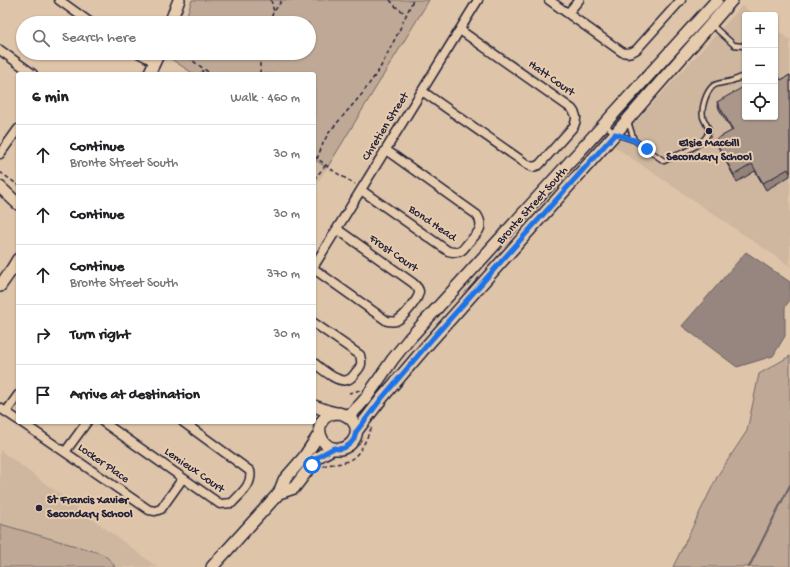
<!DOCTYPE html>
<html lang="en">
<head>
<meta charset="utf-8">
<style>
  body { margin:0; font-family:"Gochi Hand",sans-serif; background:#f6f6f6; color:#202124 }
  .controls { position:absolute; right:12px; top:12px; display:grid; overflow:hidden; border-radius:4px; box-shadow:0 1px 3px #0004 }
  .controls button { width:36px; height:36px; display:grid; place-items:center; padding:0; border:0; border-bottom:1px solid #e0e0e0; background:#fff; color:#202124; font:20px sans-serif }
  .stop { position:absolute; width:12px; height:12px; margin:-9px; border:3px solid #1a73e8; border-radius:50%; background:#fff }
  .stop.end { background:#1a73e8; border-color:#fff; box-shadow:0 1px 4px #0008 }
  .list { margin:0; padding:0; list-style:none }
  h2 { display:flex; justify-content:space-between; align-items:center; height:52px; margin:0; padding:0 16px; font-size:17px }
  h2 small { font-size:13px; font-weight:400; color:#757577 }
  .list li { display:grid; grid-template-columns:26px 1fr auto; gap:12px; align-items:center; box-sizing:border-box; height:60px; padding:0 16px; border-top:1px solid #e0e0e0 }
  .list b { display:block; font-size:15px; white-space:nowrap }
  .list p { margin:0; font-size:13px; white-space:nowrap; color:#757577 }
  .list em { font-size:13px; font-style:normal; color:#757577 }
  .icon { flex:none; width:22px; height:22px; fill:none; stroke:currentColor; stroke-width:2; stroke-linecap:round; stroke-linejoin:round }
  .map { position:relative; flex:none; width:790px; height:567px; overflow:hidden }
  .search { position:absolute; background:#fff; box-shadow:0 1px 3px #0004; left:16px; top:16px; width:300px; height:44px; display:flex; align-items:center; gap:10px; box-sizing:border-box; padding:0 14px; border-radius:22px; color:#757577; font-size:15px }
  .panel { position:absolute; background:#fff; box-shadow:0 1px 3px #0004; left:16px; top:72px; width:300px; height:352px; border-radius:4px }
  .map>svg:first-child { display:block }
  .built { fill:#ceb69f }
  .green { fill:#bfa996; stroke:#706668 }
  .water { fill:#96867f; stroke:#685e64 }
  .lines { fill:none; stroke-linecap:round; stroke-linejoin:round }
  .stream { stroke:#685e64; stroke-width:2 }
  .lane-casing { stroke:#22223b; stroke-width:7 }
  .street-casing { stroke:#22223b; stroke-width:11 }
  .secondary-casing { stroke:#22223b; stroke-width:14 }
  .path { stroke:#22223b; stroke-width:1.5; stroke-dasharray:4 3; stroke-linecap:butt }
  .lane { stroke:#e6cbad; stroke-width:4 }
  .street { stroke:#e6cbad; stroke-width:8 }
  .secondary { stroke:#e6cbad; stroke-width:11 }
  .wall { fill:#928277; stroke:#22223b }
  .building { fill:#aa978a; stroke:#22223b }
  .route { stroke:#1a73e8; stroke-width:5 }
  .poi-dot { fill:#22223b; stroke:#e6cbad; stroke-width:1.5 }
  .labels { text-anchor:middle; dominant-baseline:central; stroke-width:4; stroke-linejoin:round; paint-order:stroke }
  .street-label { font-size:12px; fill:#22223b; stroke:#e6cbad }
  .poi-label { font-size:12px; font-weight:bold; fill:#22223b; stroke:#e6cbad }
</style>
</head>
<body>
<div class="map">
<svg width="790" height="567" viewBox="0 0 790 567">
  <rect width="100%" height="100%" fill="#dec4a8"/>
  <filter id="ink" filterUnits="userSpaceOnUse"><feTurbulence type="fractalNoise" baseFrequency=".025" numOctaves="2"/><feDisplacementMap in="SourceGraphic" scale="8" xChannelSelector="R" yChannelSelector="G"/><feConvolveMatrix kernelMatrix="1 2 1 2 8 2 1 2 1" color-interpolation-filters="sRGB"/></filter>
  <g filter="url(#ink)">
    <path class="built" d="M742 6 755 15H745V117H775V29L790 40V266L614 146Z
      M314 159 327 168 314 188Z
      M0 450 157 567H0Z"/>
    <path class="green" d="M192 0H429L327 168 314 159V74H194L171 59 173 53H309V23H184Z
      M790 356V567H673L718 475 747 431 759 374Z
      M0 524 100 553C106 556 112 561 115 567H0Z"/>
    <path class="water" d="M746 252 790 282V300L785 307V336L773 356 737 367 682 326Z"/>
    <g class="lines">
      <path class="stream" d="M749 567 790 485"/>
      <defs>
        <path id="lane" d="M712 25 734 45 742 46 745 44
          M628 121 634 140
          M606 125 615 134 634 140 664 161C676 155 698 148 706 137 712 129 705 124 703 117 701 108 706 92 713 86 718 82 728 83 734 80 738 79 741 77 745 75"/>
        <path id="street" d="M59 0 91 23
          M549 0 622 52C628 54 632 53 637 49L681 0
          M568 13 579 0
          M0 50 33 74
          M138 53 155 62
          M422 91 528 165 533 167 539 165 574 126C577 119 577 115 572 109L460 30
          M0 154 18 129
          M361 190 448 251C452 252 457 253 461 251 464 249 467 244 469 242 478 233 485 227 477 215L386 150
          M314 266 478 0
          M314 269 387 321C390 321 393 322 396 321 403 318 420 298 419 291 418 287 415 285 413 283L337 229
          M314 323 360 355C362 363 362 366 356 372 354 375 351 379 347 380 337 383 322 369 314 363
          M0 408 18 420
          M6 412 18 395
          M21 422 149 510 155 511 161 509 183 478
          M103 422 220 504 232 503C240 494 253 485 250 471L183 422
          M65 452 87 422"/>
        <path id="secondary" d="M170 23 179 0
          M149 74 159 53
          M0 187 18 204
          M0 286 12 269 18 259
          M314 406 328 411 336 413
          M339 413C352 416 362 428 353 441 350 445 346 448 340 449 322 451 312 426 327 416 330 414 335 413 339 413Z
          M346 415 352 413 359 406 366 398 393 359 409 339 717 0
          M356 432 382 398 423 350 615 134 732 0
          M279 493 294 488 317 458 323 454 334 448
          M212 567 279 493 284 480 304 457 320 433"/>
      </defs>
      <use href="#lane" class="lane-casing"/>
      <use href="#street" class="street-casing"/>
      <use href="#secondary" class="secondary-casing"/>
      <path class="path" d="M271 0 274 12
        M390 0 395 6 406 14
        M269 23 273 13 282 0
        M182 53 211 74
        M202 74 203 69
        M260 74V53
        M314 156 335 172 355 184
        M317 159 324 141 330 131 362 94 379 70 398 33 413 0
        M0 172 18 185
        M314 179 326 165
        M349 393 360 390
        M323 466C329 464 336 464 342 463 361 458 364 442 372 427"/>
      <use href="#lane" class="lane"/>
      <use href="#street" class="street"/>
      <use href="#secondary" class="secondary"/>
    </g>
    <path class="wall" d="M790 75V176L766 190 755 171 737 182 718 147 715 140 732 131 719 109 717 102 781 80Z"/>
    <path class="building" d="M775 70 781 80 790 75V173L788 169 763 183 752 164 734 175 715 140 733 130 717 102 745 86V117H775Z"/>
  </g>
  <g class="lines" filter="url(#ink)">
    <path class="route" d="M312 465 317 458 323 454 334 448 338 449 344 448 350 444 354 439 356 432 382 398 433 338 615 134 634 140 647 149"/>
  </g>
  <g class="poi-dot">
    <circle cx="709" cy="131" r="4"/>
    <circle cx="39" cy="508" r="4"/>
  </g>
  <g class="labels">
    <g class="street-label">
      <text transform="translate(551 79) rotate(35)">Hatt Court</text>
      <text transform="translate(386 127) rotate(-58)">Chretien Street</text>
      <text transform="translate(533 206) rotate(-48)">Bronte Street South</text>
      <text transform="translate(432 224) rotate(34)">Bond Head</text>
      <text transform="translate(393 254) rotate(35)">Frost Court</text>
      <text transform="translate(103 464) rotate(35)">Locker Place</text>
      <text transform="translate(194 471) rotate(35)">Lemieux Court</text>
    </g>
    <g class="poi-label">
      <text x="709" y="144">Elsie MacGill<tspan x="709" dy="14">Secondary School</tspan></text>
      <text x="47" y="501" text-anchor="start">St Francis Xavier<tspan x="47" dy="14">Secondary School</tspan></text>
    </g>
  </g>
</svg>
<div class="controls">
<button>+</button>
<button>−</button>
<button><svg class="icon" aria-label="locate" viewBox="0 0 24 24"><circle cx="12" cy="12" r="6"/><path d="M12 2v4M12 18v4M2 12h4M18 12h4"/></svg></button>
</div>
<div class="stop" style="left:312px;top:465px"></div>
<div class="stop end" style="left:647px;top:149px"></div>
<div class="search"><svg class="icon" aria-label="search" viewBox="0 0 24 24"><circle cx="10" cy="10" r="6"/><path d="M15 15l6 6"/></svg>Search here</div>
<section class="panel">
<h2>6 min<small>Walk · 460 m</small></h2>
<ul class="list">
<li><svg class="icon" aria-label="ahead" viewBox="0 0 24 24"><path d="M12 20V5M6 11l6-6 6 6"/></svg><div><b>Continue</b><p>Bronte Street South</p></div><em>30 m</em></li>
<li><svg class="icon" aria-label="ahead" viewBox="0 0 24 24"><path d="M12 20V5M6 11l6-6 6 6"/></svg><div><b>Continue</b></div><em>30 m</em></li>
<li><svg class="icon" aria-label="ahead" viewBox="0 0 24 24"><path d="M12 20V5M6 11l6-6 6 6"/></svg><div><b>Continue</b><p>Bronte Street South</p></div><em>370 m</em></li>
<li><svg class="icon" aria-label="right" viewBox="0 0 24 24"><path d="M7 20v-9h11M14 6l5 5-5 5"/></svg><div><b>Turn right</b></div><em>30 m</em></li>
<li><svg class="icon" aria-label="arrive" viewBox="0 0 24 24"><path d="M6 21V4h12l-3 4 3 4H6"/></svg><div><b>Arrive at destination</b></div></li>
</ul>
</section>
</div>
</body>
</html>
